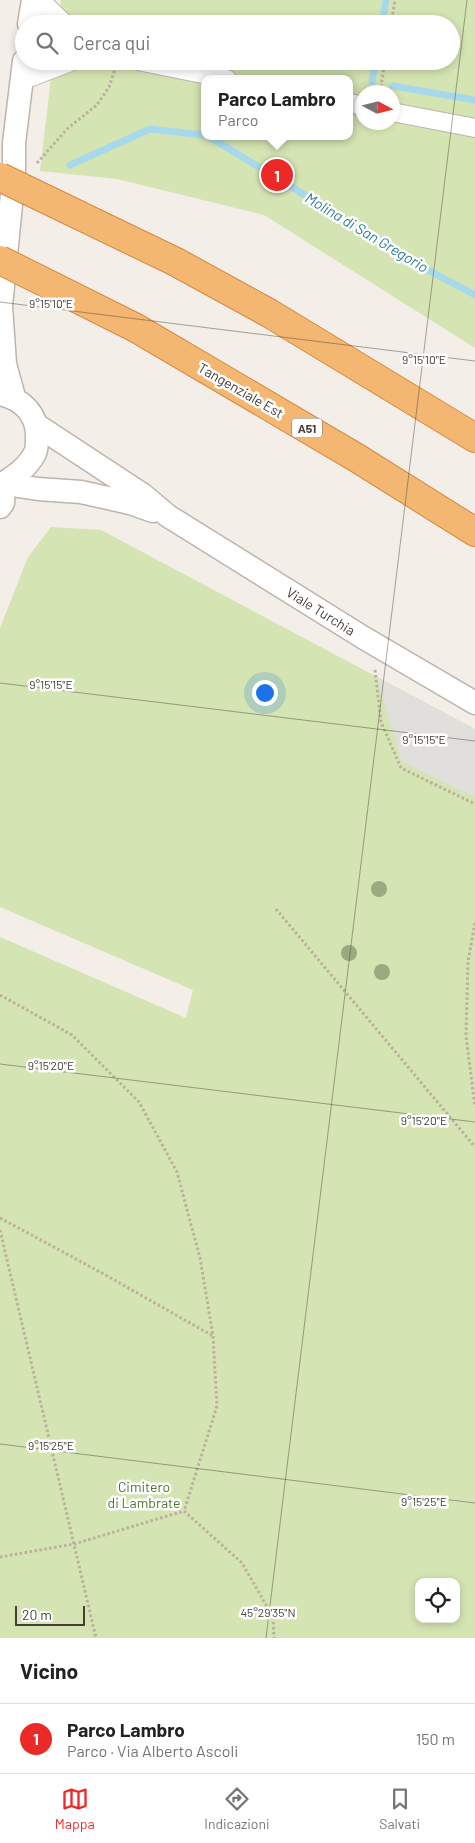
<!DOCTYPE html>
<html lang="it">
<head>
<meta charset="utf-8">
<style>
  body { margin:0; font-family:Barlow,sans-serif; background:#f2f2f2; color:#222 }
  .controls { position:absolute; right:15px; bottom:15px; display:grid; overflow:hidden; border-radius:10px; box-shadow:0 2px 8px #0003 }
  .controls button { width:45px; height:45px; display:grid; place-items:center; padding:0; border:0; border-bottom:1px solid #e0e0e0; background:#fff; color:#222; font:25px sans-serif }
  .compass { position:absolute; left:355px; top:85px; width:45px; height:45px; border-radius:50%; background:#fff; box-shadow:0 2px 8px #0003; rotate:97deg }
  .scale { position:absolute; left:15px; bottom:12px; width:70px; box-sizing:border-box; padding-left:5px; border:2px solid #463e37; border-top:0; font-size:14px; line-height:18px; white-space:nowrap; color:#463e37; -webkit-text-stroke:4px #fff; paint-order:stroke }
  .you { position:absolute; left:264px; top:692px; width:18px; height:18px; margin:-12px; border:4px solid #fff; border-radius:50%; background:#1a73e8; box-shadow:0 0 0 8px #1a73e833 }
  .badge { display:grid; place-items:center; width:32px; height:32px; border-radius:50%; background:#eb2926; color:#fff; font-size:16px; font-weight:700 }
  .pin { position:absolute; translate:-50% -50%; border:2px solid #fff; box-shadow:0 1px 5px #0006 }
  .popup { position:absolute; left:201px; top:75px; width:152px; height:65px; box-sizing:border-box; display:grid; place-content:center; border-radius:10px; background:#fff; filter:drop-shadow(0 1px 4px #0005); font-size:16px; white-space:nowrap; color:#767676 }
  .popup b { font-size:19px; color:#222 }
  .popup::after { content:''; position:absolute; left:50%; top:100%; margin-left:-10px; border:10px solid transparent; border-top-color:#fff }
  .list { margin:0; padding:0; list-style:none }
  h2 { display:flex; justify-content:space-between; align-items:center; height:65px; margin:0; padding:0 20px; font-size:21px }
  h2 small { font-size:16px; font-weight:400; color:#767676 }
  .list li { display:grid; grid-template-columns:32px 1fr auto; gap:15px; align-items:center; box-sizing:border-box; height:70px; padding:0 20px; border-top:1px solid #e0e0e0 }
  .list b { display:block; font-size:19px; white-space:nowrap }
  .list p { margin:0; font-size:16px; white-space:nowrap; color:#767676 }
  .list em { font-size:16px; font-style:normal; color:#767676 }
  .icon { flex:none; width:28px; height:28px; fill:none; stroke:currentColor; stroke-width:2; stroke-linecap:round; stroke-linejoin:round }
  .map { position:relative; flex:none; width:475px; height:1638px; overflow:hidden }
  .search { position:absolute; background:#fff; box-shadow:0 2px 8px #0003; left:15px; right:15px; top:15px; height:55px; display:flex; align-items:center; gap:12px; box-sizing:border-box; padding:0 18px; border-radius:28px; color:#767676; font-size:19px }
  .sheet { height:135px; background:#fff }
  nav { display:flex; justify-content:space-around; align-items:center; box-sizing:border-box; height:70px; border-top:1px solid #e0e0e0; background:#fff; font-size:14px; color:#767676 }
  nav a { display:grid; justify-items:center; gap:2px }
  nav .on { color:#eb2926 }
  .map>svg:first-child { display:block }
  .green { fill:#d5e4b3; fill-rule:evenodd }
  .parking { fill:#e1dfdc }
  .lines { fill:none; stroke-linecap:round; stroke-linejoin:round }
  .stream { stroke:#a8d9eb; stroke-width:7 }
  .pedestrian-casing { stroke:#beb4ab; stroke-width:20 }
  .minor-casing { stroke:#beb4ab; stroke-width:25 }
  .motorway-casing { stroke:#d38942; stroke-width:30 }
  .path { stroke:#beae9d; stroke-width:3; stroke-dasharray:2.5 2.5; stroke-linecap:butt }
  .pedestrian { stroke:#fff; stroke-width:18 }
  .minor { stroke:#fff; stroke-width:22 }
  .motorway { stroke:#f4b772; stroke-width:28 }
  .motorway-bridge-casing { stroke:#d38942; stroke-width:30; stroke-linecap:butt }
  .motorway-bridge { stroke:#f4b772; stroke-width:28 }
  .tree { fill:#9aab82 }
  .ticks { fill:none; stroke:#463e37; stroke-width:1; stroke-opacity:0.45 }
  .labels { text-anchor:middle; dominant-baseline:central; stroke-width:5; stroke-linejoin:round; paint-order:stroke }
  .shield { fill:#fff; stroke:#7e7873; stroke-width:1 }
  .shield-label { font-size:12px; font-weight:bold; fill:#463e37 }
  .street-label { font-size:14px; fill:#463e37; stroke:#fff }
  .park-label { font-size:14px; fill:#52742e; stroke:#fff }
  .water-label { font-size:15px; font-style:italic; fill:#337e9b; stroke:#fff }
  .ticks-label { font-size:12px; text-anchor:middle; fill:#463e37; stroke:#fff; stroke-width:5; stroke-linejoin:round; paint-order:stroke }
</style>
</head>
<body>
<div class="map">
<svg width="475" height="1638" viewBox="0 0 475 1638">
  <rect width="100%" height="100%" fill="#f3eee8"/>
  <path class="green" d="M61 0H475V348L264 215 117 179 40 171 53 61H451V24H58ZM204 79H350V136H204ZM362 92H392V122H362Z
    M51 527 101 530 475 729V1638H0V937L186 1018 193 990 0 907V628L28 557ZM419 1582H456V1619H419Z"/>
  <path class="parking" d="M377 678 475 729V797L402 762Z"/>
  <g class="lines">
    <path class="stream" d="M382 24 386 0
      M372 82 375 61
      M393 86 475 100
      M208 136 426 269 475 295
      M70 165 150 129 204 135"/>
    <defs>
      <path id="pedestrian" d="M40 0 65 24
        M138 61 227 79
        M21 81 73 61
        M350 103 362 106
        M392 112 475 128"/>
      <path id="minor" d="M29 24 33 0
        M0 394C22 399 38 414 37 438 37 442 37 449 35 453 28 467 16 475 4 483
        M14 397 5 364 1 306 14 174V143L24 61
        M38 426 143 495 168 516 364 638 475 703
        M0 483 38 489 81 492 130 503 153 511
        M0 507 3 503 4 483"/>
      <path id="motorway" d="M176 262 269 313 475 438
        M136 328 357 458 475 532"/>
    </defs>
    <use href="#pedestrian" class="pedestrian-casing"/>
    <use href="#minor" class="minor-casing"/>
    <use href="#motorway" class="motorway-casing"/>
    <path class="path" d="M391 24 395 0
      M380 92 385 61
      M37 163 68 128 97 105 109 87 117 63
      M375 670 381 722 401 768 475 804
      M276 909 475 1147
      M475 923 468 962 466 1036 475 1107
      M0 995 72 1035 139 1102 177 1172 200 1258 213 1336 217 1406 184 1511
      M0 1218 102 1273 213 1336
      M0 1230 96 1638
      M0 1557 74 1544 184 1511 242 1563 273 1617 274 1638"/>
    <use href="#pedestrian" class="pedestrian"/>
    <use href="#minor" class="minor"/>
    <use href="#motorway" class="motorway"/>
    <defs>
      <path id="motorway-bridge" d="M0 177 176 262
        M0 260 136 328"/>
    </defs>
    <use href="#motorway-bridge" class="motorway-bridge-casing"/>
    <use href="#motorway-bridge" class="motorway-bridge"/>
  </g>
  <g class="tree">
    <circle cx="379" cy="889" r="8"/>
    <circle cx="349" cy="953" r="8"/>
    <circle cx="382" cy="972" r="8"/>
  </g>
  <path class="ticks" d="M0 302 475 361M0 683 475 741M0 1064 475 1122M0 1444 475 1503M266 1638 467 0"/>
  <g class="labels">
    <rect class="shield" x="292" y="418.5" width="30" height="19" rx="4"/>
    <g class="shield-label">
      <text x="307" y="428">A51</text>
    </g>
    <g class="street-label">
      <text transform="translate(241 390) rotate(30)">Tangenziale Est</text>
      <text transform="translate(321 611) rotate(32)">Viale Turchia</text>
    </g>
    <g class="park-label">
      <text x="144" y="1486">Cimitero<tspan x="144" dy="16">di Lambrate</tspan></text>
    </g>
    <g class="water-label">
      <text transform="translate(367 232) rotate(31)">Molina di San Gregorio</text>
    </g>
  </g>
  <g class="ticks-label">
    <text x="51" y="308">9°15'10"E</text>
    <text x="424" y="364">9°15'10"E</text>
    <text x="51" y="689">9°15'15"E</text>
    <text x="424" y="744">9°15'15"E</text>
    <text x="51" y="1070">9°15'20"E</text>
    <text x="424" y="1125">9°15'20"E</text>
    <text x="51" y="1450">9°15'25"E</text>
    <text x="424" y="1506">9°15'25"E</text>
    <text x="268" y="1617">45°29'35"N</text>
  </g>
</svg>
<div class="controls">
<button><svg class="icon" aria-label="locate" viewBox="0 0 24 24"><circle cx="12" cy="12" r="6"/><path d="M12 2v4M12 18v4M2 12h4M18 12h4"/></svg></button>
</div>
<svg class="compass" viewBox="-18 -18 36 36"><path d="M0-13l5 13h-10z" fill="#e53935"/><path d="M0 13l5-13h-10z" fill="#767676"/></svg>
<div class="scale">20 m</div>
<div class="you"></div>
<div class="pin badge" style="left:277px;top:175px">1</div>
<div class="popup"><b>Parco Lambro</b>Parco</div>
<div class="search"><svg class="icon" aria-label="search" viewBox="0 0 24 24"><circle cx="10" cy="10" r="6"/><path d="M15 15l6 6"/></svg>Cerca qui</div>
</div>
<section class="sheet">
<h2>Vicino<small></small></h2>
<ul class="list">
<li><span class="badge">1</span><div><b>Parco Lambro</b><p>Parco · Via Alberto Ascoli</p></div><em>150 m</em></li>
</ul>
</section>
<nav>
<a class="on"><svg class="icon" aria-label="map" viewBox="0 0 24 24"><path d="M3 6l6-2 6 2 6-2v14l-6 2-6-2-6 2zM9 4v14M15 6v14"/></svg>Mappa</a>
<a><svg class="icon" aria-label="directions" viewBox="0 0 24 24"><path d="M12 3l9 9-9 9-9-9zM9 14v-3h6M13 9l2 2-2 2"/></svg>Indicazioni</a>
<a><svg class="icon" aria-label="saved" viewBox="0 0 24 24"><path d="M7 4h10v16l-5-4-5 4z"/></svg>Salvati</a>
</nav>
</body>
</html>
